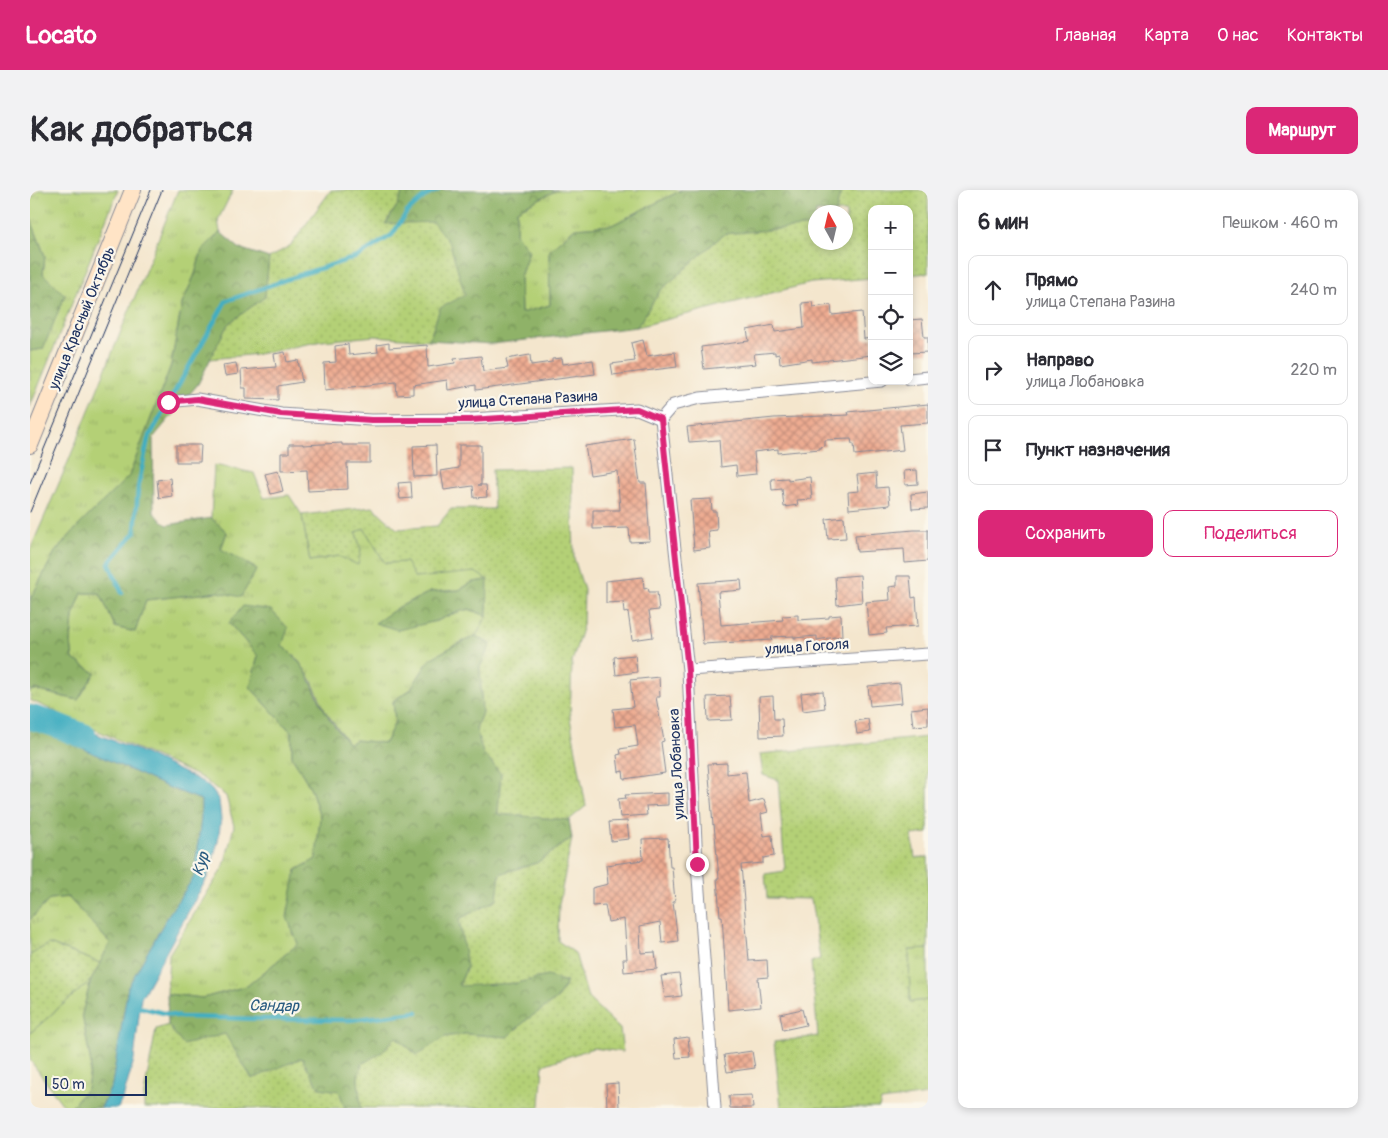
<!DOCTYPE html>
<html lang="ru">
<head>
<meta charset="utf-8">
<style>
  body { margin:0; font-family:Pangolin,sans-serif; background:#f2f2f3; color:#2b2b33 }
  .controls { position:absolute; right:15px; top:15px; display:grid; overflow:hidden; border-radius:10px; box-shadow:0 2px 8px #0003 }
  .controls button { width:45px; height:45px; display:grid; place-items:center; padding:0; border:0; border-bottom:1px solid #e1e1e2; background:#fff; color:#2b2b33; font:25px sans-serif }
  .compass { position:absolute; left:778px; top:15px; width:45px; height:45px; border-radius:50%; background:#fff; box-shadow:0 2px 8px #0003; rotate:352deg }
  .scale { position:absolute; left:15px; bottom:12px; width:102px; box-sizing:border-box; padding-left:5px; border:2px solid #1b2f5e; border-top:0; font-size:14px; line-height:18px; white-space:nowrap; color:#1b2f5e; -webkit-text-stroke:4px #fbf7ec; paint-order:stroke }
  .stop { position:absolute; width:15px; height:15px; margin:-11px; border:4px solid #db2777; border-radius:50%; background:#fff }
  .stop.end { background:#db2777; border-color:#fff; box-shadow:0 1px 5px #0008 }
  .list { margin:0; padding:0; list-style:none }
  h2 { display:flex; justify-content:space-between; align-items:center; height:65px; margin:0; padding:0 20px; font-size:21px }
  h2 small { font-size:16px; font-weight:400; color:#7c7c81 }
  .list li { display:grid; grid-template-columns:32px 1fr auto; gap:15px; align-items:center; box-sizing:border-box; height:70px; margin:0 10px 10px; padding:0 10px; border:1px solid #e1e1e2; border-radius:10px }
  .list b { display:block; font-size:19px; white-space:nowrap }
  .list p { margin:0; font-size:16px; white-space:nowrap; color:#7c7c81 }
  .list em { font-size:16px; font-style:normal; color:#7c7c81 }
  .actions { display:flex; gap:10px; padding:15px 20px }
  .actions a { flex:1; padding:11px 0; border:1px solid #db2777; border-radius:10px; text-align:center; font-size:18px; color:#db2777 }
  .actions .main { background:#db2777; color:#fff }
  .icon { flex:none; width:28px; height:28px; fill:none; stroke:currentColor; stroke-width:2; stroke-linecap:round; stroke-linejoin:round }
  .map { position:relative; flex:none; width:898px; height:918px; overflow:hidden; border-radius:10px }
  header { display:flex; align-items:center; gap:30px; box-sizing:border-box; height:70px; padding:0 25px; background:#db2777; color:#fff }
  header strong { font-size:24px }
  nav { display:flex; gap:28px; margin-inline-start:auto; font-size:18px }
  .intro { display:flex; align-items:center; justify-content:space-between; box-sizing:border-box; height:120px; padding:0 30px }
  h1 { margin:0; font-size:35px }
  .button { padding:12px 22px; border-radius:10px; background:#db2777; color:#fff; font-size:18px; font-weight:700 }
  main { display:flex; gap:30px; padding:0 30px }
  aside { flex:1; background:#fff; border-radius:10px; box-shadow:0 2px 8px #0003 }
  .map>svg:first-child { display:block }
  .grass { fill:url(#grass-tufts); stroke:#68806a }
  .forest { fill:url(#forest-crowns); stroke:#557062 }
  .garden { fill:url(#garden-dots); stroke:#68806a }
  .water { fill:#42aec1; stroke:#2e6e90 }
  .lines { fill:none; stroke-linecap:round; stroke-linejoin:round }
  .stream { stroke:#42aec1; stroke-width:4.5 }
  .river { stroke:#42aec1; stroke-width:25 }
  .building { fill:url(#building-cross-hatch) }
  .minor-casing { stroke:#888a96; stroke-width:13 }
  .secondary-casing { stroke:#888a96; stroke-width:18 }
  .minor { stroke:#fff; stroke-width:11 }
  .secondary { stroke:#ffe4c6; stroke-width:16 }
  .tram { stroke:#1b2f5e; stroke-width:1 }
  .route { stroke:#db2777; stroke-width:6 }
  .labels { text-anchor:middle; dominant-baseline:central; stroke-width:4.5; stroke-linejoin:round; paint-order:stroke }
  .street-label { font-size:15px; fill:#1b2f5e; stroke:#fbf7ec }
  .water-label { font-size:16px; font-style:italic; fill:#295b81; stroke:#fbf7ec }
</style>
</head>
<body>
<header>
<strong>Locato</strong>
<nav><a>Главная</a><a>Карта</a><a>О нас</a><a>Контакты</a></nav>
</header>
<div class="intro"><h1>Как добраться</h1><a class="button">Маршрут</a></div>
<main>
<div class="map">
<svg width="898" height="918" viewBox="0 0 898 918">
  <defs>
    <pattern id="grass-tufts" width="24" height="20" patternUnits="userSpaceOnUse" patternTransform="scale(1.25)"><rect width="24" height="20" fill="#b4d076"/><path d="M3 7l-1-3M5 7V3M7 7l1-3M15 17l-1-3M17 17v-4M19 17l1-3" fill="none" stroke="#9ab368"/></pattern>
    <pattern id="forest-crowns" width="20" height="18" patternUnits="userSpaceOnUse" patternTransform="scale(1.25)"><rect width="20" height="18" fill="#8fb267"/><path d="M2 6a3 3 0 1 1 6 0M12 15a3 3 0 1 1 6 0" fill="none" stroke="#749158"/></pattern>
    <pattern id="garden-dots" width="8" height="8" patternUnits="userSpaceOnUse" patternTransform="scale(1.25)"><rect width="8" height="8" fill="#b4d076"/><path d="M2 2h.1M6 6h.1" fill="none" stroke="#9ab368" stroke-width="1.8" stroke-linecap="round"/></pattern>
    <pattern id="building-cross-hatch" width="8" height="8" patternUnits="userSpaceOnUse" patternTransform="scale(1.25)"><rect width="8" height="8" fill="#eeac91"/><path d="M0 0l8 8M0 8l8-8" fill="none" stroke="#c08c7a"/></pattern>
  </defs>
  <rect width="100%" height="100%" fill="#fbf7ec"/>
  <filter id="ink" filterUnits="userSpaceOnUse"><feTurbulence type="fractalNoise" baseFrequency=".02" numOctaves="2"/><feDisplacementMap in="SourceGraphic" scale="10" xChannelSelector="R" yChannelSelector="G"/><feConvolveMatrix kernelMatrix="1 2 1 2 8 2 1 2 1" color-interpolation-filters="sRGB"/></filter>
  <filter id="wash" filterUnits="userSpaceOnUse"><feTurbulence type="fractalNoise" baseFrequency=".0096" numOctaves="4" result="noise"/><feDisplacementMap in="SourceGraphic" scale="20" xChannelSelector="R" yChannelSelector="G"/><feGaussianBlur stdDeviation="1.12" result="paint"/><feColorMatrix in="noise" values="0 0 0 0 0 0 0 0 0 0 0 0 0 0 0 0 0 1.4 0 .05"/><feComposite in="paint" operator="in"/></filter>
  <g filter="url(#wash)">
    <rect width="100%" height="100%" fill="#f4e6cd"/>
    <path class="grass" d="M8 0H88L0 217V161L13 159V84L15 66 0 27V10Z
      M148 0H203L188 30 190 42 172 60 165 84 152 114 141 175 99 287 51 333 25 362 0 410V360L36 277Z
      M527 0H652L582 35 545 38 519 60 520 115 491 123 490 87 499 61 486 44 487 20Z
      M184 275 224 283 234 308 259 305 272 325 280 371 308 366 331 360 326 343 334 338 355 373 376 372 431 382H446L458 390 443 392 429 400 400 402 369 417 346 433 407 431 422 424 439 419 457 426 446 446 425 455 400 469 380 500 363 511 365 532 355 553 325 550 319 554 296 522 281 489 266 467 251 456 199 433 228 466 220 497 262 543V566L281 599 290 627 286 669 268 754 217 796 173 808 137 804 139 764 194 676 204 636 196 606 172 588 0 510V501L5 500 48 510 65 483 43 469 41 453 43 426 52 403H70L85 437 105 442 116 410 188 402 191 359 197 342 181 328Z
      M38 707 80 753 70 773 19 754 0 765V730L20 709Z
      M898 759V810L880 812 879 760Z
      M61 790 52 824 61 874 57 898 40 918H35L0 870V843Z"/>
    <path class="forest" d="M373 0H527L487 20 486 44 499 61 490 87 491 123 520 115 519 60 545 38 582 35 652 0H814L809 8 806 22H786L785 36 694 44 630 101 607 137 462 154 399 150 410 118 355 35 368 14Z
      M0 27 15 66 13 84 35 105 13 159 0 161Z
      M190 42 209 58 239 68 235 107 198 134 168 194 123 248 124 323 137 335 181 328 197 342 191 359 227 379 211 407 188 402 116 410 105 442 85 437 70 403H52L43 426 41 453 43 469 65 483 48 510 5 500 0 501V410L25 362 51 333 99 286 141 175 152 114 165 84 172 60Z
      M458 390 457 426 439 419 422 424 407 431 368 440 345 433 369 417 400 402 429 400 443 392Z
      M213 416 241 420 258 438 252 456C279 476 280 494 295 521 301 533 311 543 319 554L325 550 355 553 365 532 363 511 380 500 400 469 425 455 446 446 461 454 450 477 452 523 446 538 453 563 471 584 468 624 539 630 542 648 507 673 470 684 467 710 429 729 437 777 429 795 486 793 517 786 537 791 527 809 498 829 477 847 435 844 415 847 387 865 366 847 352 862 332 875 328 888 331 918H315L309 901 289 898 272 868 222 889 195 844 153 855 138 835 137 804 173 808 217 796 268 754 257 727 266 680 286 669 290 627 281 599 262 566V543L220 497 228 466 199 433Z
      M0 536 32 548 135 596 171 610V629L164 687 139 724 98 797 82 895 71 918H40L57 898 61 874 52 824 61 790 80 753 38 707 20 709 0 730Z"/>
    <path class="garden" d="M301 0H373L368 14 355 34 403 32 420 54 435 105 410 118 399 150 345 146 292 151 228 164 180 169 198 134 235 107 239 68 261 55Z
      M814 0H898V83L879 85V19H842V88L781 93 607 137 630 101 694 44 785 36 786 52H816V22H806L809 8Z
      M542 278 544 368 554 400 553 435 542 472 540 528 556 616 539 630 468 624 471 584 453 563 446 538 452 523 450 477 461 454 446 446 457 426 458 390 445 382 385 388 376 372 355 373 334 338 326 343 331 360 328 375 308 366 280 371 272 325 343 317 367 339 407 336 421 319H464L462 280Z
      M898 547V643L882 645 885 668 898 667V759L879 760 880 812 898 810V905L851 911 849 918H751L744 852 788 846 781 772 790 769 781 709 737 708 735 684 755 681 748 590 733 585 730 564Z
      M542 648 529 714 528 751 545 763 558 808 590 839 593 862 563 858 513 875 510 916 508 918H331L328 888 332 874 352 862 366 847 387 865 415 847 435 844 477 847 498 829 527 809 537 792 517 786 486 793 429 796 437 777 429 729 467 710 470 684 507 673Z
      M19 754 70 773 61 790 0 843V765Z
      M138 835 153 855 195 844 222 889 272 868 289 898 309 901 315 918H114V904L126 839Z"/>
    <path class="water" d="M27 528 107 560 173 592 182 600 189 610 191 629 188 652 177 688 111 808 104 870 94 905 88 918H71L82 895 98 797 139 724 164 687 171 629V610L135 596 17 542Z"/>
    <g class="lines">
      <path class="stream" d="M92 403 79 373 105 342 108 298 118 249 196 111 272 84 327 67 362 45 377 22 394 7 408 0
        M105 816 150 827 233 829 320 830 387 822"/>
      <path class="river" d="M0 527 23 534 54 546"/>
    </g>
    <g id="blocks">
      <path class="building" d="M782 112 783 117 801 115 802 125 832 122 834 149 842 148V165L782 172V169L750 174 749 164 745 165V162L724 164 726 174 674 179 671 157 719 151 717 140 744 135 745 142 774 138 772 113Z
        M892 129 894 147H898V162L879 163V130Z
        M613 150 617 166 645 162 647 177 583 185 581 174 605 171 601 153Z
        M359 153V158L397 155 398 177 425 173 424 169 451 166 453 181 478 178 476 169 500 165 501 175 522 172V169L532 168 533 174 563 170 565 184 446 200V195L418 200 417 190 383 195V204L367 205 366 192 295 200 294 173 306 172 305 156 318 154 319 165 348 162 347 155Z
        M255 162 257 172 268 170 272 192 248 196V210L216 209V198H212L211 180 246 177 244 164Z
        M206 173 208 184 195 186 193 175Z
        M898 214V233L870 235 873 260 825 265 824 254H822L821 249 795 250V256L790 257V259L748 263V259L724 262 726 284 707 286 706 275 691 277 689 250 659 252 657 237 744 228 819 225 818 222Z
        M604 249 610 293H616L620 351 600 352 599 338 563 339V320H590L587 281 560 285 555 256Z
        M312 253V255H340V273H317L318 299 278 301 277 280 251 281V263H259V254H273V255Z
        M146 255H171L170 272H146Z
        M406 255 407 286 384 287 383 256Z
        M429 255H451V295H448H456L457 307 444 308 443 296 414 300 411 281 429 278Z
        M887 280 888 294 875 295 874 281Z
        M248 281 253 301 241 304 235 284Z
        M846 283 847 298 858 297 860 315 819 319 818 302 829 301 827 285Z
        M780 287 782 309 767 310 768 315 754 317 752 299 742 300 741 289 758 288V290Z
        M140 288 142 306 129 308 127 290Z
        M381 292 382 308 370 309 368 293Z
        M898 302V318L882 319 881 304Z
        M681 309 682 321H686L687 340 678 341 680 358 664 360 660 310Z
        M814 327 816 348 798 349 796 329Z
        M884 340H898V371L875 373 874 359 827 362 825 345Z
        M830 385 832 412 807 415 805 387Z
        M867 386H880L882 408 886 407 888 436 856 438 857 443 839 445 836 412 860 410 859 397 867 396Z
        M613 387 614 399 618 398 619 402H627L629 420 619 421 623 447 602 450 598 422 594 423 593 412 576 413V391Z
        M711 390 712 400 688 402 691 435 753 430 752 426 768 425V430L799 428V426L811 425 812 446 787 450V446L764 448V446L741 447 742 450 673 454 668 393Z
        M605 465 607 482 586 485 584 467Z
        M629 487 630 507H626L634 551 631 552 635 583 594 589 593 581 589 582 587 565 591 564 590 559 608 556 605 535 585 537 583 519 603 517 600 490Z
        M870 493 872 513 840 516 838 496Z
        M793 501 795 518 773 521 771 503Z
        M700 506 702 530 678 531 677 507Z
        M743 506 744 529H752L753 546 730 547 729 507Z
        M898 517V535L883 536 881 519Z
        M838 529 840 542 827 544 825 531Z
        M697 573V584L716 582 719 613 734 609 738 622 731 624 734 646 742 645 744 666 733 668V673L711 675 719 771 737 770 738 787 728 788 731 817 698 820 692 726H690L687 688H689L684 634 683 635 678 574Z
        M638 603V615L616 616 617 625 590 627 588 609 596 608 595 605Z
        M597 631 599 649 581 651 579 632Z
        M638 648 640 677H642L645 712H643L648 751 632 753 630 732 610 736 611 763 625 762 627 779 594 782 593 769H597L594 729 578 732 575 715 562 716V698L578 694 576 675 613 670 612 649Z
        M649 784 652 806 635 808 631 786Z
        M772 819 776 835 753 840 750 824Z
        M658 847 660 867 646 868 644 849Z
        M722 861 725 878 697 882 694 865Z
        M588 893 589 918H577L576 894Z
        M722 905 723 918H700L699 906Z"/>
    </g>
  </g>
  <g filter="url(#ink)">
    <use href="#blocks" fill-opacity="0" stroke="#888a96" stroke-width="1"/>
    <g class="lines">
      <defs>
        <path id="minor" d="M879 189 898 187
          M138 212 167 209 251 224 341 230 440 229 607 219 631 229 643 215 670 208 852 191
          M631 229 658 480 667 674 685 918
          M658 480 898 464"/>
        <path id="secondary" d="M0 255 103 0"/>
      </defs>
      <use href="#minor" class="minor-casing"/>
      <use href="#secondary" class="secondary-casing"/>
      <use href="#minor" class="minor"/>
      <use href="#secondary" class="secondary"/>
      <path class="tram" d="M0 293 121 0
        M0 322 132 0"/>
    </g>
  </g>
  <g class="lines" filter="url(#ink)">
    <path class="route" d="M138 212 167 209 251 224 341 230H440L607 219 631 229 658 480 667 674"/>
  </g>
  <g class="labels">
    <g class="street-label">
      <text transform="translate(52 128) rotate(-68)">улица Красный Октябрь</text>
      <text transform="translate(498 210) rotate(-3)">улица Степана Разина</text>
      <text transform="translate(777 457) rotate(-4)">улица Гоголя</text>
      <text transform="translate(647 574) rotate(-93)">улица Лобановка</text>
    </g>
    <g class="water-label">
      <text transform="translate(171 674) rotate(-72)">Кур</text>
      <text transform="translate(244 816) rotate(1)">Сандар</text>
    </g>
  </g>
</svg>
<div class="controls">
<button>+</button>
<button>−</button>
<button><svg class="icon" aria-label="locate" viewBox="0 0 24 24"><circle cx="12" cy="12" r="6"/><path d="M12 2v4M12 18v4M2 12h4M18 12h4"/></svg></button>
<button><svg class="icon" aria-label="layers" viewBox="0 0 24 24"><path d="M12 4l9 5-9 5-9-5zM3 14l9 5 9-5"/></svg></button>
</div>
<svg class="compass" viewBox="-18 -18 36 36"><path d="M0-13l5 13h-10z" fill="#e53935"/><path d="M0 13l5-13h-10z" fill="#7c7c81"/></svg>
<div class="scale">50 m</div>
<div class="stop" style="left:138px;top:212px"></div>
<div class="stop end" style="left:667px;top:674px"></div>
</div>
<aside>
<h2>6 мин<small>Пешком · 460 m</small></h2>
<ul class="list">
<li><svg class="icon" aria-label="ahead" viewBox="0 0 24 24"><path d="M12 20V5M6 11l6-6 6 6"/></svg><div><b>Прямо</b><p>улица Степана Разина</p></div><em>240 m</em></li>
<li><svg class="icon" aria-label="right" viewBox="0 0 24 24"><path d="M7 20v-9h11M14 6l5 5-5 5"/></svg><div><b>Направо</b><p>улица Лобановка</p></div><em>220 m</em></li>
<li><svg class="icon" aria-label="arrive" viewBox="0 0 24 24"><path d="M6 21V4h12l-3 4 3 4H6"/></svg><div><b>Пункт назначения</b></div></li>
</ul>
<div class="actions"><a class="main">Сохранить</a><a>Поделиться</a></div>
</aside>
</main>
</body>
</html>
